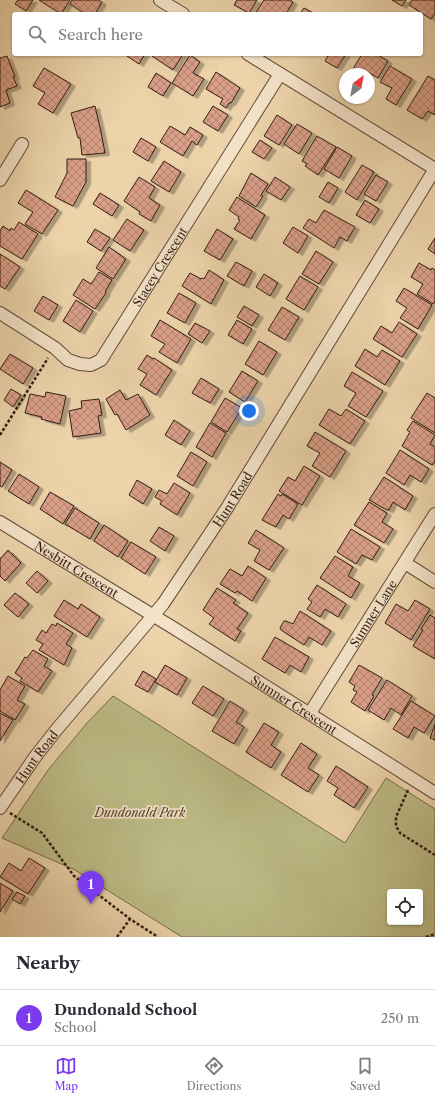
<!DOCTYPE html>
<html lang="en">
<head>
<meta charset="utf-8">
<style>
  body { margin:0; font-family:"Libre Caslon Text",serif; background:#f7f7f7; color:#2b2b33 }
  .controls { position:absolute; right:12px; bottom:12px; display:grid; overflow:hidden; border-radius:4px; box-shadow:0 1px 3px #0004 }
  .controls button { width:36px; height:36px; display:grid; place-items:center; padding:0; border:0; border-bottom:1px solid #e1e1e2; background:#fff; color:#2b2b33; font:20px sans-serif }
  .compass { position:absolute; left:339px; top:68px; width:36px; height:36px; border-radius:50%; background:#fff; box-shadow:0 1px 3px #0004; rotate:32deg }
  .you { position:absolute; left:249px; top:411px; width:14px; height:14px; margin:-10px; border:3px solid #fff; border-radius:50%; background:#1a73e8; box-shadow:0 0 0 6px #1a73e833 }
  .badge { display:grid; place-items:center; width:26px; height:26px; border-radius:50%; background:#7c3aed; color:#fff; font-size:13px; font-weight:700 }
  .pin { position:absolute; translate:-50% -33px; filter:drop-shadow(0 1px 2px #0008) }
  .pin::after { content:''; position:absolute; top:21px; width:14px; height:12px; background:inherit; clip-path:polygon(0 0,100% 0,50% 100%) }
  .list { margin:0; padding:0; list-style:none }
  h2 { display:flex; justify-content:space-between; align-items:center; height:52px; margin:0; padding:0 16px; font-size:17px }
  h2 small { font-size:13px; font-weight:400; color:#7c7c81 }
  .list li { display:grid; grid-template-columns:26px 1fr auto; gap:12px; align-items:center; box-sizing:border-box; height:56px; padding:0 16px; border-top:1px solid #e1e1e2 }
  .list b { display:block; font-size:15px; white-space:nowrap }
  .list p { margin:0; font-size:13px; white-space:nowrap; color:#7c7c81 }
  .list em { font-size:13px; font-style:normal; color:#7c7c81 }
  .icon { flex:none; width:22px; height:22px; fill:none; stroke:currentColor; stroke-width:2; stroke-linecap:round; stroke-linejoin:round }
  .map { position:relative; flex:none; width:435px; height:937px; overflow:hidden }
  .search { position:absolute; background:#fff; box-shadow:0 1px 3px #0004; left:12px; right:12px; top:12px; height:44px; display:flex; align-items:center; gap:10px; box-sizing:border-box; padding:0 14px; border-radius:4px; color:#7c7c81; font-size:15px }
  .sheet { height:108px; background:#fff }
  nav { display:flex; justify-content:space-around; align-items:center; box-sizing:border-box; height:56px; border-top:1px solid #e1e1e2; background:#fff; font-size:11px; color:#7c7c81 }
  nav a { display:grid; justify-items:center; gap:2px }
  nav .on { color:#7c3aed }
  .map>svg:first-child { display:block }
  .park { fill:#bcbb85; stroke:#786c4c; fill-rule:evenodd }
  .building { fill:url(#building-cross-hatch); stroke:#341c13; filter:url(#shadow) }
  .lines { fill:none; stroke-linecap:round; stroke-linejoin:round }
  .street-casing { stroke:#624a39; stroke-width:14 }
  .path { stroke:#341c13; stroke-width:2.5; stroke-dasharray:3 2; stroke-linecap:butt }
  .street { stroke:#f3e2c8; stroke-width:12 }
  .labels { text-anchor:middle; dominant-baseline:central; stroke-width:3.5; stroke-linejoin:round; paint-order:stroke }
  .street-label { font-size:12px; fill:#341c13; stroke:#f3e2c8 }
  .park-label { font-size:12px; font-style:italic; fill:#564430; stroke:#f3e2c8 }
</style>
</head>
<body>
<div class="map">
<svg width="435" height="937" viewBox="0 0 435 937">
  <defs>
    <pattern id="building-cross-hatch" width="8" height="8" patternUnits="userSpaceOnUse"><rect width="8" height="8" fill="#d99f88"/><path d="M0 0l8 8M0 8l8-8" fill="none" stroke="#b1816e"/></pattern>
    <filter id="shadow"><feDropShadow dx="4.5" dy="2.5" stdDeviation="0" flood-color="#0004"/></filter>
  </defs>
  <rect width="100%" height="100%" fill="#ecd3aa"/>
  <filter id="stains"><feTurbulence type="fractalNoise" baseFrequency=".005" numOctaves="4"/><feColorMatrix values="0 0 0 0 .2 0 0 0 0 .09 0 0 0 0 .02 0 0 0 .5 -.17"/></filter>
  <radialGradient id="worn" r=".72"><stop offset=".6" stop-color="#630" stop-opacity="0"/><stop offset="1" stop-color="#630" stop-opacity=".3"/></radialGradient>
  <path class="park" d="M113 696 345 843 386 778 435 809V937H182L75 870 2 838 48 770 87 723ZM390 892H420V922H390Z"/>
  <path class="building" d="M18 0H33L26 11 15 4Z
    M39 0H70L61 14Z
    M72 0H98L102 2 95 14H85L70 4Z
    M237 0H257L249 13 234 5Z
    M264 0H290L293 2 286 14H255Z
    M392 0H406L402 6Z
    M412 0H435V13L431 19 409 5Z
    M304 8 315 14H300Z
    M124 54H145L139 64Z
    M153 54H183L173 70 152 56Z
    M329 54H346L337 68 325 61Z
    M362 54H376L388 61 378 78 368 72 367 74H350Z
    M190 55 200 62 193 73 204 79 193 96 172 83Z
    M7 56 15 77H13L17 86 6 90 10 103 0 107V58Z
    M390 66 412 79 396 105 386 99 392 88 380 82Z
    M44 68 71 84 53 113 38 104 45 93 33 86Z
    M216 72 240 88 231 103H229L226 108 220 104 223 99 206 89Z
    M156 73 171 83 163 96 148 87Z
    M428 76 435 80V115L428 111 422 119 407 110Z
    M95 106 101 132 105 153 82 155 80 138H78L71 113Z
    M213 106 228 115 218 131 203 122Z
    M277 115 292 125 279 145 264 136Z
    M297 124 312 133 299 154 284 144Z
    M170 126 185 135 190 127 203 135 197 145 192 141 183 156 160 142Z
    M317 136 336 147 318 175 305 166 307 164 302 161Z
    M141 138 156 147 148 161 133 152Z
    M260 140 272 148 264 159 252 152Z
    M337 147 352 156 339 178 324 169Z
    M67 159H86V182L73 206 55 197 67 173Z
    M164 161 181 172 169 192 151 181Z
    M362 165 374 172 357 200 345 192Z
    M251 173 268 184 261 195 263 196 256 207 239 196Z
    M376 175 388 182 376 201 364 194Z
    M139 177 155 187 149 198 160 205 151 221 139 214 140 212 124 201Z
    M275 177 290 187 281 200 266 191Z
    M328 182 338 188 329 203 319 197Z
    M26 190 58 210 42 234 25 224 33 212 18 203Z
    M100 193 119 205 112 216 93 204Z
    M237 197 265 215 251 239 234 229 240 220 238 219 239 217 229 210Z
    M365 200 379 209 370 223 356 215Z
    M324 210 355 227 347 241 340 237 334 248 303 228 309 219 316 223Z
    M127 219 144 230 130 251 113 240Z
    M19 222 38 234 22 259 0 246V231L3 226 10 231 11 228 14 230Z
    M293 227 308 236 298 253 283 243Z
    M95 229 110 238 101 251 87 242Z
    M217 229 233 239 220 260 204 251Z
    M435 238V254L428 249Z
    M109 247 126 259 113 279 96 268Z
    M316 251 333 262 319 284 302 274Z
    M0 254 20 267 5 289 0 286Z
    M236 262 252 271 244 286 227 276Z
    M419 263 431 270 432 268 435 270V301L433 304 417 294 423 284 411 277Z
    M209 270 224 280 211 304 182 286 190 273 201 279 202 278 204 279Z
    M99 272 112 280 105 292 106 293 95 309 73 295 83 279 91 284Z
    M264 274 278 283 270 296 256 287Z
    M300 276 318 287 304 310 286 299Z
    M404 288 432 305 418 329 400 318 407 308 396 301Z
    M179 293 196 303 185 323 167 313Z
    M43 296 58 305 49 320 34 311Z
    M76 300 93 311 80 332 63 321Z
    M244 306 259 315 252 326 237 317Z
    M282 307 299 317 285 340 268 330Z
    M160 320 191 339 177 363 159 352 165 344 151 336Z
    M237 320 252 329 243 344 228 335Z
    M399 322 417 334 402 357 373 339 381 326 392 333Z
    M195 323 210 331 202 343 188 334Z
    M259 341 277 352 263 375 245 364Z
    M365 349 377 357 382 350 400 361 385 385 355 366Z
    M10 354 33 368 23 384 0 369Z
    M147 355 153 359 154 358 172 370 156 395 140 385 147 374 138 369Z
    M242 371 258 381 245 402 229 392Z
    M352 372 383 391 366 417 348 406 356 393 344 386Z
    M201 378 219 389 210 403 192 393Z
    M11 389 21 395 13 407 4 400Z
    M120 390 126 400 138 394 150 415 126 430 117 414 115 415 106 399Z
    M46 392 66 396 60 424 41 419 42 417 25 413 30 394 45 397Z
    M427 393 435 398V433L411 418Z
    M225 398 242 408 227 432 211 422Z
    M99 399 102 415 98 416 101 433 73 437 69 411 82 408 81 401Z
    M329 409 341 416 346 409 365 421 350 444 319 425Z
    M174 420 190 431 181 445 165 435Z
    M413 421 435 435 430 444 435 447V461L432 465 402 446 410 432 407 430Z
    M210 423 226 433 212 457 196 447Z
    M315 432 346 451 330 477 312 466 320 453 307 446Z
    M400 450 429 469 421 482 410 475 404 485 386 473Z
    M191 452 207 462 193 486 177 476Z
    M0 462 12 470 2 487 0 486Z
    M304 466 320 476 302 505 279 491 288 477 295 481Z
    M19 474 39 487 29 504 8 491Z
    M384 477 413 496 405 510 393 502 389 510H387L369 500Z
    M137 480 152 489 143 504 129 495Z
    M174 483 190 493 177 515 160 504 162 501 155 497 159 490 167 494Z
    M50 492 74 506 63 524 40 509Z
    M278 494 281 496 282 494 298 504 289 519 283 515 276 527 262 520Z
    M369 502 387 513 382 522 393 529 384 543 354 525Z
    M75 508 99 523 90 539 65 524Z
    M104 525 128 541 118 557 94 541Z
    M159 527 174 536 165 551 150 541Z
    M351 529 380 547 372 560 362 555 356 564 337 552Z
    M256 530 284 548 269 570 254 561 260 550 248 543Z
    M131 542 156 557 145 574 121 558Z
    M8 550 21 563 5 581 0 576V559Z
    M335 556 353 567 348 576 360 583 351 598 320 578Z
    M248 566 266 578 252 601 237 591 235 593 220 584 230 569 242 576Z
    M37 571 48 581 37 593 26 583Z
    M317 585 346 604 338 617 325 609 320 617 307 609 312 602 308 599Z
    M217 588 236 600 233 603 248 613 237 629 241 631 235 641 209 624 214 618 203 610Z
    M15 593 29 604 18 617 4 605Z
    M64 600 78 609 81 604 100 617 87 637 54 616Z
    M415 600 430 609 411 640 385 623 396 604 408 611Z
    M300 611 331 631 322 645 309 637 304 645 281 630 280 628 284 621H286L293 624Z
    M430 615 435 618V659L413 646 423 630 421 629Z
    M57 623 73 633 66 644 72 648 64 665 39 650 43 644 36 640 42 630 46 633 52 624 56 626Z
    M275 637 309 657 301 672 290 665 285 673 262 659Z
    M33 650 48 659 44 666 52 671 38 692 20 681 22 678 15 673 25 657 27 658Z
    M165 665 187 678 177 695 155 682Z
    M359 665 382 678 372 695 374 696 365 711 351 702 357 692 353 690 355 686 349 682Z
    M143 671 156 679 148 692 135 685Z
    M8 676 25 686 17 700 25 704 15 720 0 711V690Z
    M387 680 412 696 401 715 391 708 384 720 368 710Z
    M203 686 224 699 213 716 192 703Z
    M230 701 244 710 236 722 244 727 234 744 212 731Z
    M411 701 435 716 424 733 414 727 408 738 393 729Z
    M0 713 13 720 0 741Z
    M264 723 279 732 271 745 281 752 271 768 246 752Z
    M435 724V740L430 738Z
    M301 743 317 754 308 768 319 775 308 792 281 775Z
    M336 766 368 787 354 808 334 795 338 788 327 781Z
    M29 858 45 868 28 894 0 877 9 863 21 871Z
    M0 883 13 891 0 912Z
    M17 892 25 896 20 904 12 899Z"/>
  <g class="lines">
    <defs>
      <g id="street">
        <path d="M160 0 183 14"/>
        <path d="M248 54 435 169"/>
        <path d="M0 180 22 144"/>
        <path id="s1" d="M0 313 55 348 68 360 80 364 91 365 101 360 280 74"/>
        <path id="s2" d="M0 522 172 627 435 793"/>
        <path d="M405 563 435 582"/>
        <path id="s3" d="M310 713 435 514"/>
        <path id="s4" d="M0 808 35 757 57 729 163 604 227 508 435 169"/>
      </g>
    </defs>
    <use href="#street" class="street-casing"/>
    <path class="path" d="M0 435 48 358
      M408 790 396 817V826L400 833 435 855
      M10 813 42 833 74 876 130 919 158 937
      M117 937 130 919
      M426 937 435 934"/>
    <use href="#street" class="street"/>
  </g>
  <g class="labels">
    <g class="street-label">
      <text stroke="none"><textPath href="#s1" startOffset="228">Stacey Crescent</textPath></text>
      <text stroke="none"><textPath href="#s4" startOffset="387">Hunt Road</textPath></text>
      <text stroke="none"><textPath href="#s2" startOffset="90">Nesbitt Crescent</textPath></text>
      <text stroke="none"><textPath href="#s3" startOffset="118">Sumner Lane</textPath></text>
      <text stroke="none"><textPath href="#s2" startOffset="346">Sumner Crescent</textPath></text>
      <text stroke="none"><textPath href="#s4" startOffset="63">Hunt Road</textPath></text>
    </g>
    <g class="park-label">
      <text x="140" y="812">Dundonald Park</text>
    </g>
  </g>
  <rect width="100%" height="100%" filter="url(#stains)"/>
  <rect width="100%" height="100%" fill="url(#worn)"/>
</svg>
<div class="controls">
<button><svg class="icon" aria-label="locate" viewBox="0 0 24 24"><circle cx="12" cy="12" r="6"/><path d="M12 2v4M12 18v4M2 12h4M18 12h4"/></svg></button>
</div>
<svg class="compass" viewBox="-18 -18 36 36"><path d="M0-13l5 13h-10z" fill="#e53935"/><path d="M0 13l5-13h-10z" fill="#7c7c81"/></svg>
<div class="you"></div>
<div class="pin badge" style="left:91px;top:904px">1</div>
<div class="search"><svg class="icon" aria-label="search" viewBox="0 0 24 24"><circle cx="10" cy="10" r="6"/><path d="M15 15l6 6"/></svg>Search here</div>
</div>
<section class="sheet">
<h2>Nearby<small></small></h2>
<ul class="list">
<li><span class="badge">1</span><div><b>Dundonald School</b><p>School</p></div><em>250 m</em></li>
</ul>
</section>
<nav>
<a class="on"><svg class="icon" aria-label="map" viewBox="0 0 24 24"><path d="M3 6l6-2 6 2 6-2v14l-6 2-6-2-6 2zM9 4v14M15 6v14"/></svg>Map</a>
<a><svg class="icon" aria-label="directions" viewBox="0 0 24 24"><path d="M12 3l9 9-9 9-9-9zM9 14v-3h6M13 9l2 2-2 2"/></svg>Directions</a>
<a><svg class="icon" aria-label="saved" viewBox="0 0 24 24"><path d="M7 4h10v16l-5-4-5 4z"/></svg>Saved</a>
</nav>
</body>
</html>
